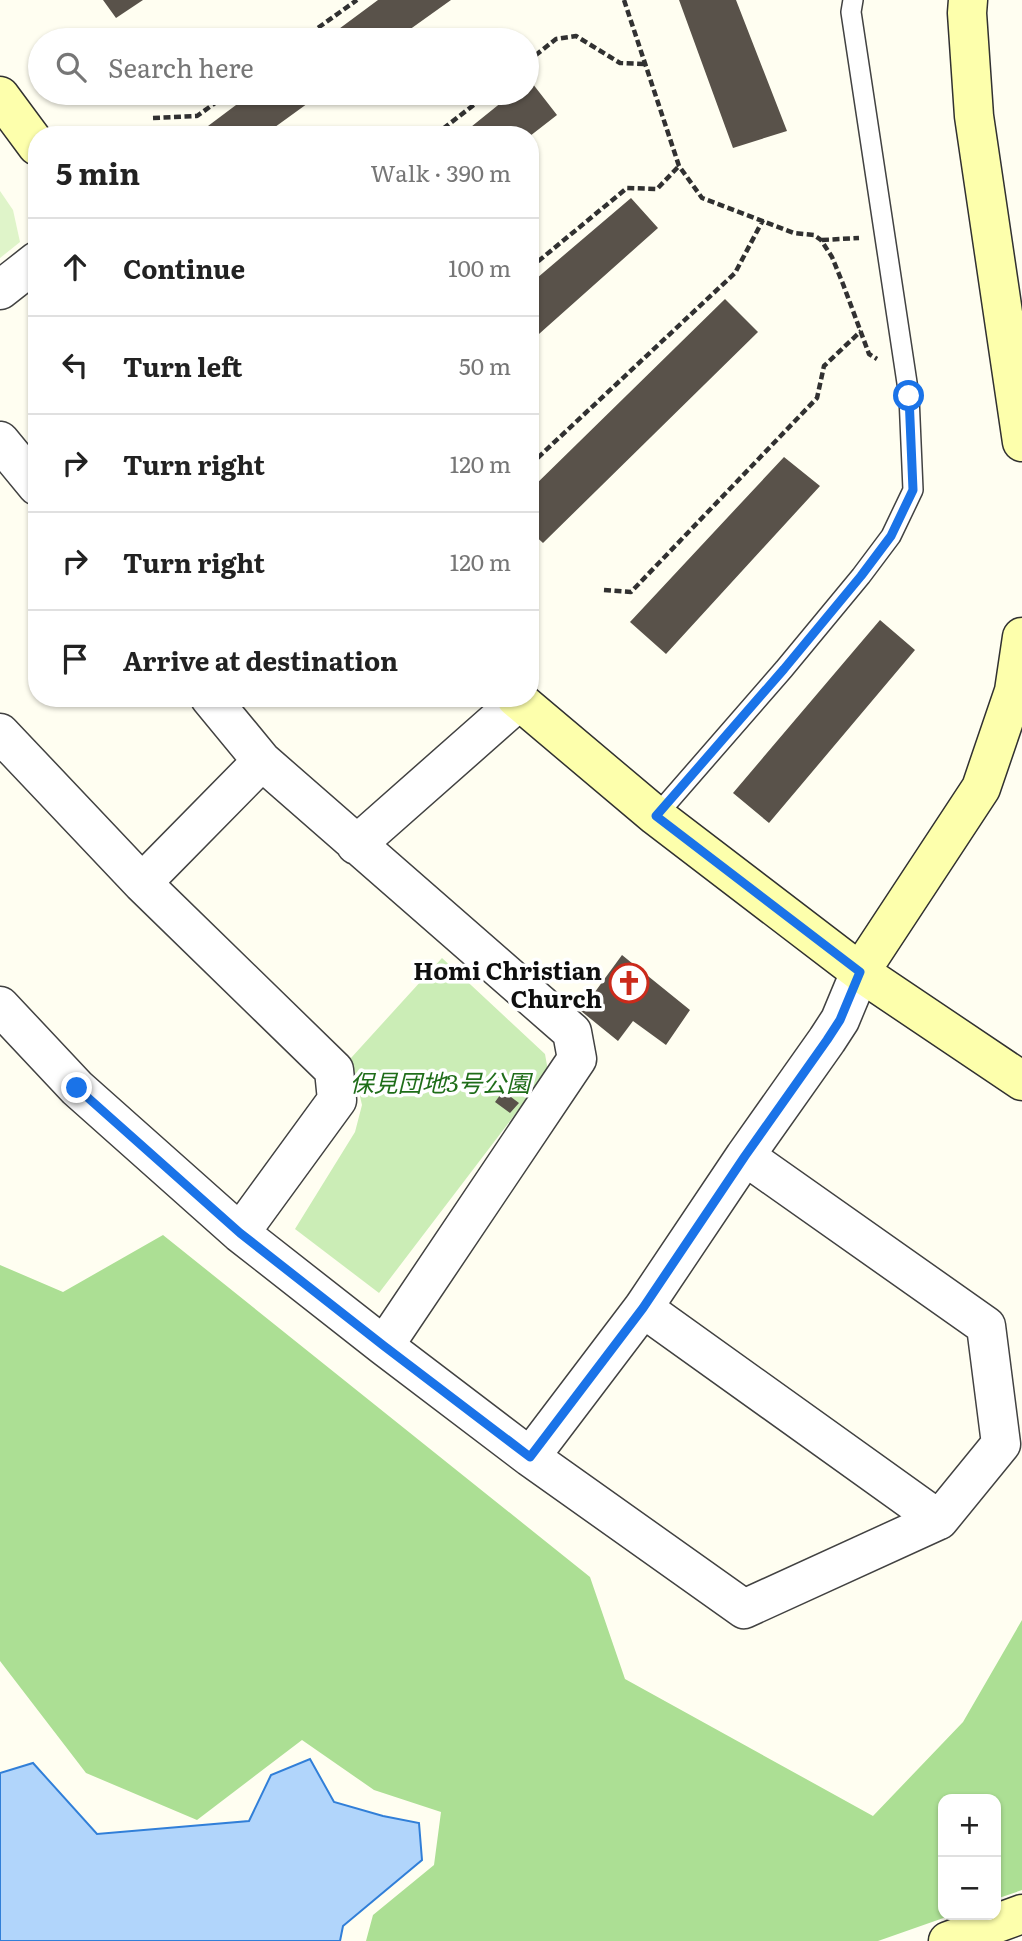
<!DOCTYPE html>
<html lang="en">
<head>
<meta charset="utf-8">
<style>
  body { margin:0; font-family:Literata,"Noto Sans JP",serif; background:#f6f6f6; color:#222 }
  .controls { position:absolute; right:21px; bottom:21px; display:grid; overflow:hidden; border-radius:14px; box-shadow:0 2px 5px #0004 }
  .controls button { width:63px; height:63px; display:grid; place-items:center; padding:0; border:0; border-bottom:2px solid #e0e0e0; background:#fff; color:#222; font:35px sans-serif }
  .stop { position:absolute; width:21px; height:21px; margin:-16px; border:5px solid #1a73e8; border-radius:50%; background:#fff }
  .stop.end { background:#1a73e8; border-color:#fff; box-shadow:0 2px 7px #0008 }
  .list { margin:0; padding:0; list-style:none }
  h2 { display:flex; justify-content:space-between; align-items:center; height:91px; margin:0; padding:0 28px; font-size:30px }
  h2 small { font-size:23px; font-weight:400; color:#767676 }
  .list li { display:grid; grid-template-columns:46px 1fr auto; gap:21px; align-items:center; box-sizing:border-box; height:98px; padding:0 28px; border-top:2px solid #e0e0e0 }
  .list b { display:block; font-size:26px; white-space:nowrap }
  .list em { font-size:23px; font-style:normal; color:#767676 }
  .icon { flex:none; width:38px; height:38px; fill:none; stroke:currentColor; stroke-width:2; stroke-linecap:round; stroke-linejoin:round }
  .map { position:relative; flex:none; width:1022px; height:1941px; overflow:hidden }
  .search { position:absolute; background:#fff; box-shadow:0 2px 5px #0004; left:28px; top:28px; width:511px; height:77px; display:flex; align-items:center; gap:18px; box-sizing:border-box; padding:0 24px; border-radius:38px; color:#767676; font-size:26px }
  .panel { position:absolute; background:#fff; box-shadow:0 2px 5px #0004; left:28px; top:126px; width:511px; height:581px; border-radius:28px }
  .map>svg:first-child { display:block }
  .green { fill:#cbedb6 }
  .forest { fill:#acdf94 }
  .pitch { fill:#dff4c9 }
  .water { fill:#b1d5fb; stroke:#317fd8; stroke-width:2 }
  .building { fill:#59524a }
  .lines { fill:none; stroke-linecap:round; stroke-linejoin:round }
  .lane-casing { stroke:#424242; stroke-width:22 }
  .street-casing { stroke:#424242; stroke-width:41 }
  .secondary-casing { stroke:#313131; stroke-width:41 }
  .path { stroke:#313131; stroke-width:4.5; stroke-dasharray:7 3.5; stroke-linecap:butt }
  .lane { stroke:#fff; stroke-width:19 }
  .street { stroke:#fff; stroke-width:38 }
  .secondary { stroke:#fdffac; stroke-width:38 }
  .route { stroke:#1a73e8; stroke-width:9 }
  .labels { text-anchor:middle; dominant-baseline:central; stroke-width:7; stroke-linejoin:round; paint-order:stroke }
  .poi-label { font-size:24px; font-weight:bold; fill:#0f0f0f; stroke:#fff; text-anchor:end }
  .park-label { font-size:24px; font-style:italic; fill:#1f6d19; stroke:#fff }
</style>
</head>
<body>
<div class="map">
<svg width="1022" height="1941" viewBox="0 0 1022 1941">
  <rect width="100%" height="100%" fill="#fffef1"/>
  <path class="green" d="M442 958 545 1054 548 1071 379 1293 295 1229 355 1132 362 1105 351 1058Z"/>
  <path class="forest" d="M163 1235 590 1577 625 1679 873 1816 963 1722 1022 1620V1890L996 1899V1799H943V1915H952L878 1941H366L373 1915 434 1865 441 1812 374 1790 302 1740 197 1820 86 1773 0 1661V1265L63 1292Z"/>
  <path class="pitch" d="M0 191 13 210 20 242 0 258Z"/>
  <path class="water" d="M310 1759 334 1802 383 1816 419 1823 422 1860 343 1926 340 1941H0V1773L33 1763 97 1834 249 1821 271 1775Z"/>
  <path class="building" d="M103 0H143L116 18Z
    M378 0H451L395 40H324Z
    M679 0H736L787 131 733 148Z
    M529 79 557 115 530 136V135H461L513 93H527V82Z
    M252 93H322L264 135H208L204 129Z
    M631 198 658 228 530 342V284Z
    M725 299 758 332 543 543 530 531V490Z
    M784 457 820 486 666 654 630 622Z
    M880 620 915 650 769 823 733 793Z
    M622 955 690 1010 666 1045 633 1021 618 1041 581 1011Z
    M503 1091 519 1103 510 1113 495 1102Z"/>
  <g class="lines">
    <defs>
      <path id="lane" d="M656 816 784 669 861 576 891 536 913 490 909 396 851 12 853 0"/>
      <path id="street" d="M0 290 37 261
        M0 441 37 486
        M210 698 262 761 572 1032 577 1059 384 1346
        M0 733 142 883 334 1070 337 1100 240 1233
        M356 845 519 701
        M142 883 262 761
        M0 1006 77 1088 240 1233 384 1346 530 1457 744 1609 939 1520 1001 1444 986 1326 745 1156
        M643 1308 939 1520
        M530 1457 643 1308 745 1156 827 1040 840 1020 860 972"/>
      <path id="secondary" d="M968 0 967 13 974 116 1022 442
        M0 96 37 146
        M516 698 656 816 860 972 1022 1081
        M860 972 981 788 1014 691 1022 637
        M948 1941 1022 1914"/>
    </defs>
    <use href="#lane" class="lane-casing"/>
    <use href="#street" class="street-casing"/>
    <use href="#secondary" class="secondary-casing"/>
    <path class="path" d="M624 0 679 166 702 198 794 233 814 235 821 240 832 257 843 284 869 354 877 359
      M301 40 357 0
      M527 62 556 39 576 36 620 63 645 64
      M153 118 197 116 229 93
      M435 135 489 93
      M822 240 859 238
      M530 268 627 188 657 189 679 166
      M530 465 735 273 763 220
      M604 590 631 592 817 398 824 366 861 331"/>
    <use href="#lane" class="lane"/>
    <use href="#street" class="street"/>
    <use href="#secondary" class="secondary"/>
  </g>
  <g class="lines">
    <path class="route" d="M77 1088 240 1233 384 1346 530 1457 643 1308 745 1156 827 1040 840 1020 860 972 656 816 784 669 861 576 891 536 913 490 909 396"/>
  </g>
  <defs>
    <symbol id="church-ring" viewBox="-11 -11 22 22"><circle r="9.5" fill="#fff" stroke="#cb2a1b" stroke-width="1.5"/><path d="M-1.2-6h2.4v3.5h3.3v2.4h-3.3V6h-2.4V-.1h-3.3v-2.4h3.3Z" fill="#cb2a1b"/></symbol>
  </defs>
  <g fill-rule="evenodd">
    <use href="#church-ring" x="607" y="961" width="44" height="44"/>
  </g>
  <g class="labels">
    <g class="poi-label">
      <text x="602" y="969">Homi Christian<tspan x="602" dy="28">Church</tspan></text>
    </g>
    <g class="park-label">
      <text x="440" y="1081">保見団地3号公園</text>
    </g>
  </g>
</svg>
<div class="controls">
<button>+</button>
<button>−</button>
</div>
<div class="stop" style="left:909px;top:396px"></div>
<div class="stop end" style="left:77px;top:1088px"></div>
<div class="search"><svg class="icon" aria-label="search" viewBox="0 0 24 24"><circle cx="10" cy="10" r="6"/><path d="M15 15l6 6"/></svg>Search here</div>
<section class="panel">
<h2>5 min<small>Walk · 390 m</small></h2>
<ul class="list">
<li><svg class="icon" aria-label="ahead" viewBox="0 0 24 24"><path d="M12 20V5M6 11l6-6 6 6"/></svg><div><b>Continue</b></div><em>100 m</em></li>
<li><svg class="icon" aria-label="left" viewBox="0 0 24 24"><path d="M17 20v-9H6M10 6l-5 5 5 5"/></svg><div><b>Turn left</b></div><em>50 m</em></li>
<li><svg class="icon" aria-label="right" viewBox="0 0 24 24"><path d="M7 20v-9h11M14 6l5 5-5 5"/></svg><div><b>Turn right</b></div><em>120 m</em></li>
<li><svg class="icon" aria-label="right" viewBox="0 0 24 24"><path d="M7 20v-9h11M14 6l5 5-5 5"/></svg><div><b>Turn right</b></div><em>120 m</em></li>
<li><svg class="icon" aria-label="arrive" viewBox="0 0 24 24"><path d="M6 21V4h12l-3 4 3 4H6"/></svg><div><b>Arrive at destination</b></div></li>
</ul>
</section>
</div>
</body>
</html>
